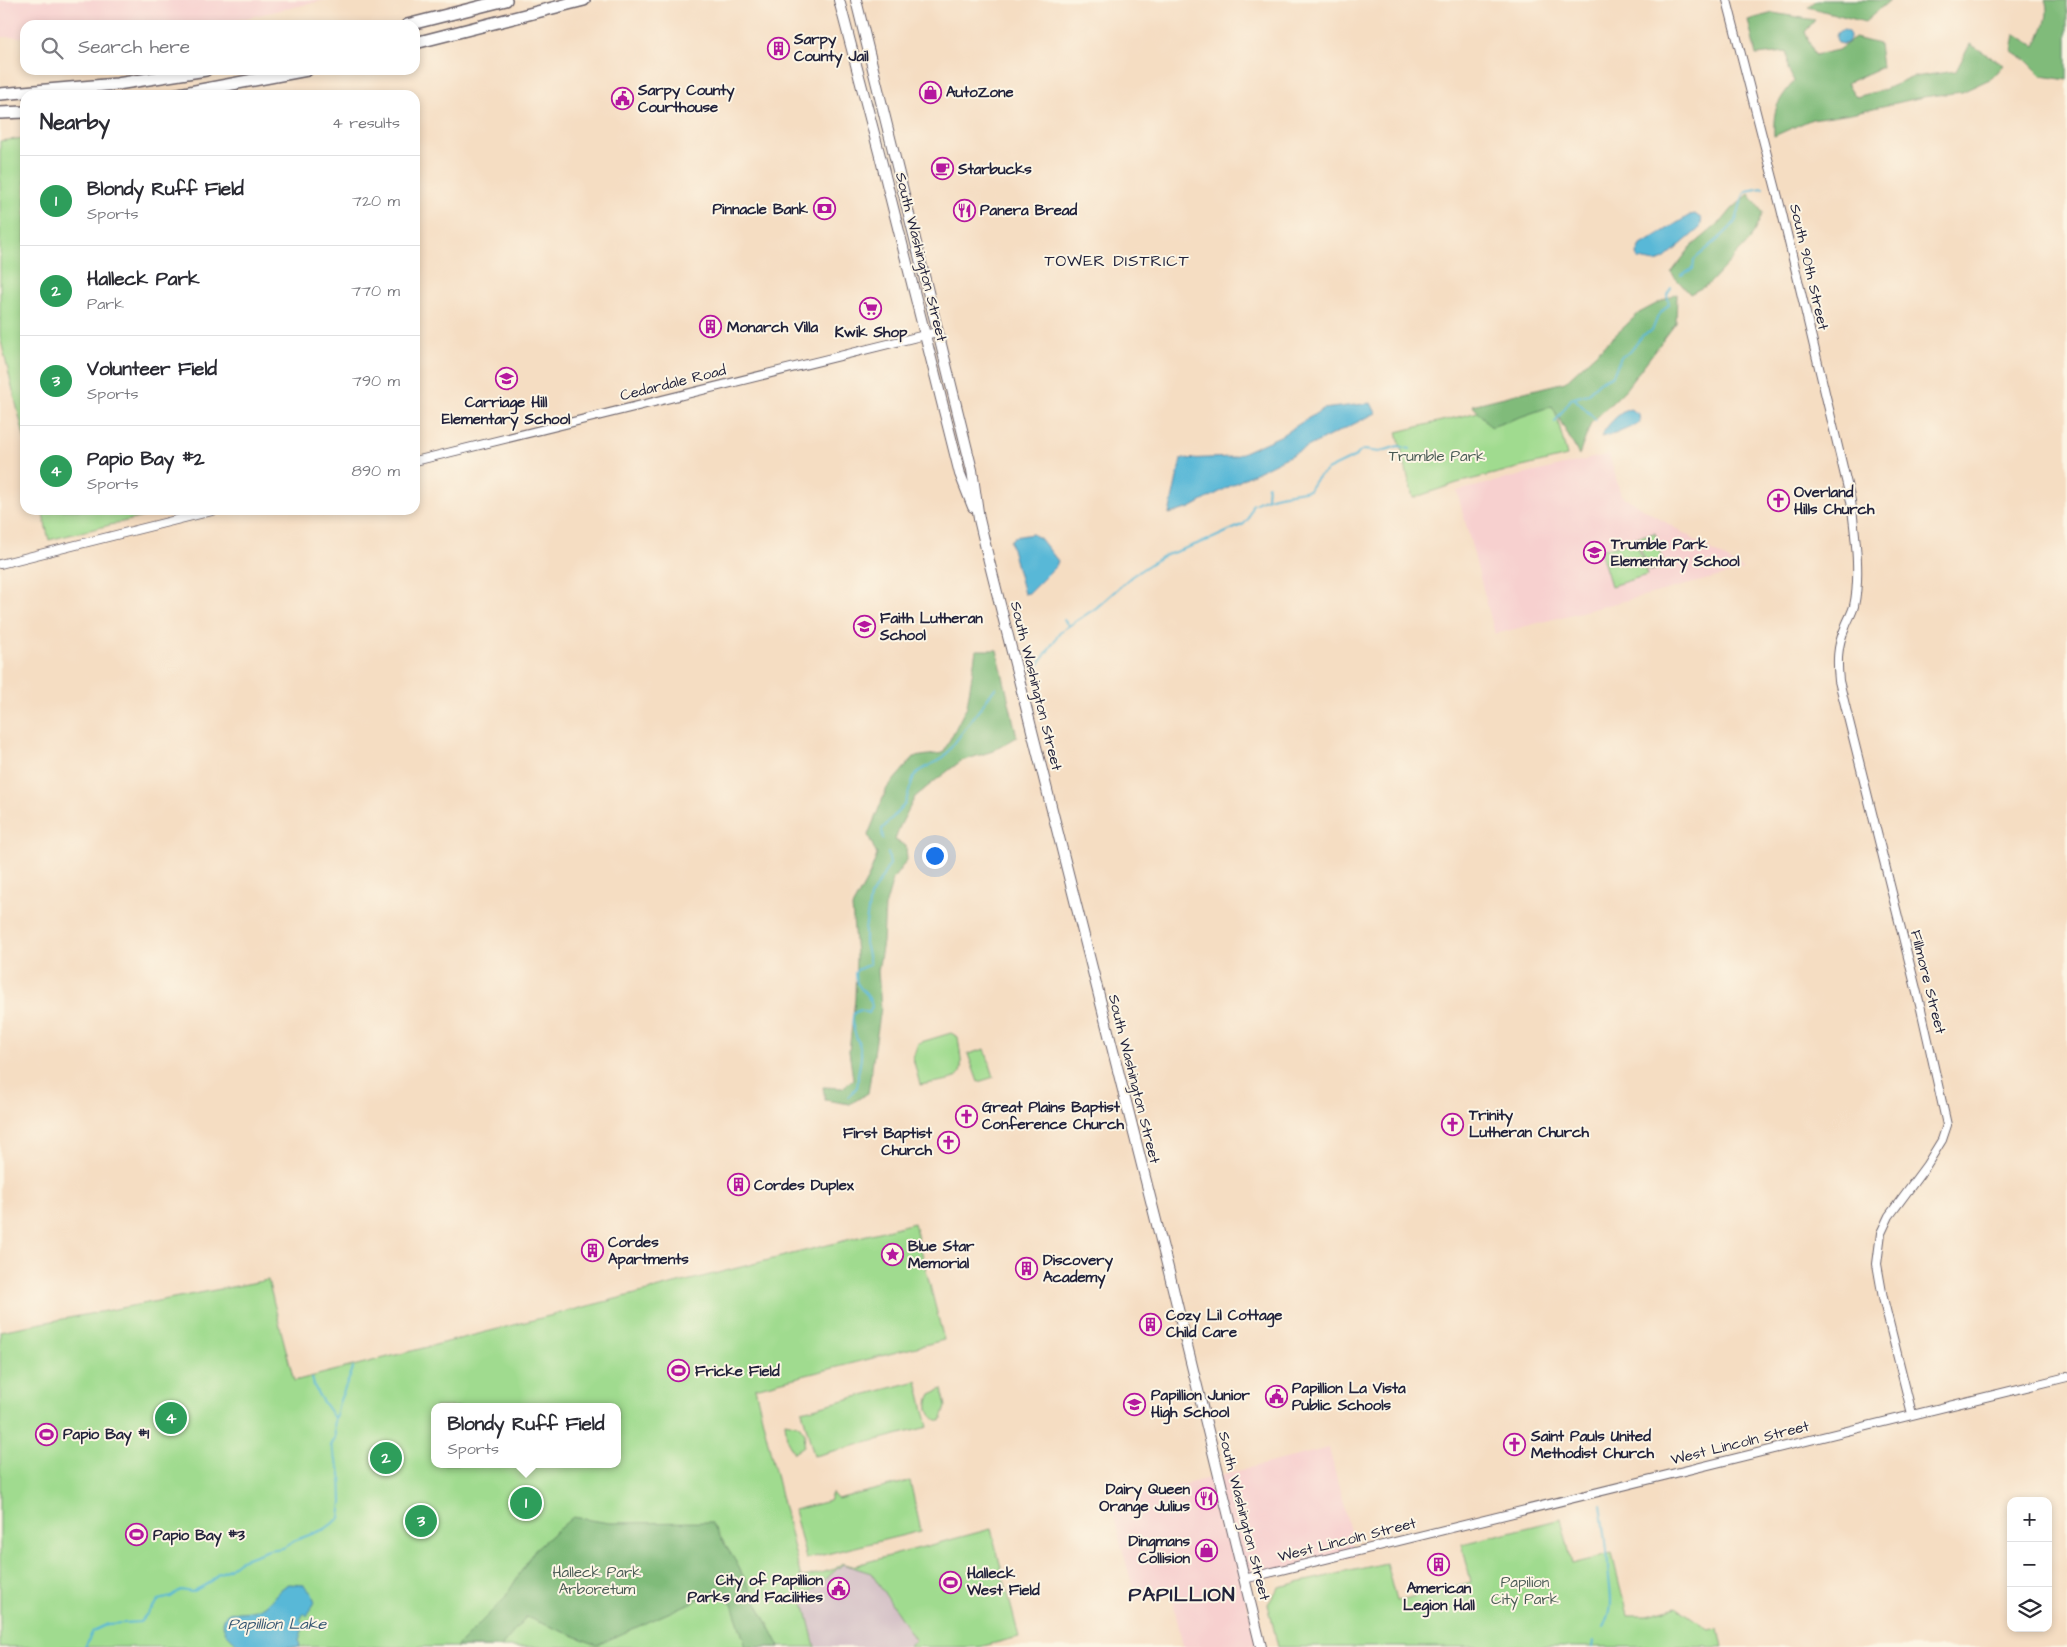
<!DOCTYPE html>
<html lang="en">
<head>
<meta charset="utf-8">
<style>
  body { margin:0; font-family:"Architects Daughter",sans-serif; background:#f2f2f3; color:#2b2b33 }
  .controls { position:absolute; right:15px; bottom:15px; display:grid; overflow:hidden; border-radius:10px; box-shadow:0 2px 8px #0003 }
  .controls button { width:45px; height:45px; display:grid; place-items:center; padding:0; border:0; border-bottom:1px solid #e1e1e2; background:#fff; color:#2b2b33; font:25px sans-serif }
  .you { position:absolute; left:934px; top:855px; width:18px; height:18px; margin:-12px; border:4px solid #fff; border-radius:50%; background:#1a73e8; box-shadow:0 0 0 8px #1a73e833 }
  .badge { display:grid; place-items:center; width:32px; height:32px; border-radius:50%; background:#7c3aed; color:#fff; font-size:16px; font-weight:700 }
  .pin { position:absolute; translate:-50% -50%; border:2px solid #fff; box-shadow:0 1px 5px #0006 }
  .popup { position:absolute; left:431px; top:1403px; width:190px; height:65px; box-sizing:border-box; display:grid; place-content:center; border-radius:10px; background:#fff; filter:drop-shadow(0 1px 4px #0005); font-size:16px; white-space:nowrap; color:#7c7c81 }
  .popup b { font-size:19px; color:#2b2b33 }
  .popup::after { content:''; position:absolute; left:50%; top:100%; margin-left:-10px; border:10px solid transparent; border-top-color:#fff }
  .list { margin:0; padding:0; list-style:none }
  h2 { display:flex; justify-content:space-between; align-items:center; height:65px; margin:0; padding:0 20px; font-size:21px }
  h2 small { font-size:16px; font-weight:400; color:#7c7c81 }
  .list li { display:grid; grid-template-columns:32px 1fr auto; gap:15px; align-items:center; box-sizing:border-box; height:90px; padding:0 20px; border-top:1px solid #e1e1e2 }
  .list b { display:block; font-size:19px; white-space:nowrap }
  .list p { margin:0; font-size:16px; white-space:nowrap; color:#7c7c81 }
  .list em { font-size:16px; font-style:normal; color:#7c7c81 }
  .icon { flex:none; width:28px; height:28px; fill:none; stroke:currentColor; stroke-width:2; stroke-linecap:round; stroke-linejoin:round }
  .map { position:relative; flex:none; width:2067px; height:1647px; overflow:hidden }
  .search { position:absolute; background:#fff; box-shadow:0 2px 8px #0003; left:20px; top:20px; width:400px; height:55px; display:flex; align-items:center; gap:12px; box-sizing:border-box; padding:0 18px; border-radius:15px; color:#7c7c81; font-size:19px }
  .panel { position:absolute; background:#fff; box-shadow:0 2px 8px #0003; left:20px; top:90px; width:400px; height:425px; border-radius:15px }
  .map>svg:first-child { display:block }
  .built { fill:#f7d0cf }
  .industrial { fill:#d2bec5 }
  .green { fill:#a0db8f; stroke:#617e65; fill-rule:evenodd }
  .forest { fill:#80bb7a; stroke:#516e5a }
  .water { fill:#58b8d7; stroke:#3d6d89 }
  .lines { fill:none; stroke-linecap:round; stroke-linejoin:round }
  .stream { stroke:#58b8d7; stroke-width:2 }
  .tertiary-casing { stroke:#6c636a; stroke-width:10 }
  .primary-casing { stroke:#6c636a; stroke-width:12 }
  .trunk-casing { stroke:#6c636a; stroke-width:14 }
  .tertiary { stroke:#fff; stroke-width:8 }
  .primary { stroke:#fff; stroke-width:10 }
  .trunk { stroke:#fff; stroke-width:11 }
  .labels { text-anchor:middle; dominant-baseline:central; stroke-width:4; stroke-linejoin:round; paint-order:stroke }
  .poi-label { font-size:15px; font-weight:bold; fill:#22223b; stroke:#fcf5e5; text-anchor:start }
  .street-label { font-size:15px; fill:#22223b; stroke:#fcf5e5 }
  .park-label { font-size:15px; fill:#485a54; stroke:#fcf5e5 }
  .neighbourhood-label { font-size:16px; letter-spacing:1px; fill:#22223b; stroke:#fcf5e5 }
  .water-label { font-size:16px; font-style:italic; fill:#355672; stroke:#fcf5e5 }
  .district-label { font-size:20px; font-weight:bold; letter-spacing:1px; fill:#22223b; stroke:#fcf5e5 }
</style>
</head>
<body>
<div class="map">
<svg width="2067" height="1647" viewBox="0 0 2067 1647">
  <rect width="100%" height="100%" fill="#fcf5e5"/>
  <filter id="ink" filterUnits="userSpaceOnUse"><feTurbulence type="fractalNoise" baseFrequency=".02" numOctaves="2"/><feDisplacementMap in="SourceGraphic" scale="10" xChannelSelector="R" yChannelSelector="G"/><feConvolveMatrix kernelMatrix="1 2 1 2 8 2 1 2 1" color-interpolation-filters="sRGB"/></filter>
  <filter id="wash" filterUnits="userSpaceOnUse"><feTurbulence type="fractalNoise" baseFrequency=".0096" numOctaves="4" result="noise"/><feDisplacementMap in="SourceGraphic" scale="20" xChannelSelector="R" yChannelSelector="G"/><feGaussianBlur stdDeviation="1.12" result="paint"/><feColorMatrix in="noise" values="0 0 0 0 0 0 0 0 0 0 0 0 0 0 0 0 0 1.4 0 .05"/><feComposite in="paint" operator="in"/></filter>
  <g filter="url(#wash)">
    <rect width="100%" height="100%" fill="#f5ddc2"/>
    <path class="built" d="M0 0H325L215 25H25V37H0Z
      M1609 454 1621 495 1744 570 1495 634 1457 491Z
      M1329 1448 1356 1555 1242 1583 1258 1647H1183L1171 1591 1136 1600 1110 1503Z"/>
    <path class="industrial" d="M843 1564 871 1573 916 1642 908 1647H815L803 1598Z"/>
    <path class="green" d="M25 138V440L0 337V141Z
      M1551 394 1567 456 1457 483 1413 498 1397 432Z
      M42 510H171L49 540Z
      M1655 533 1665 567 1649 571 1636 537Z
      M1636 540 1647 575 1611 586 1600 550Z
      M951 1033 958 1037C965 1083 964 1077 920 1085L913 1058 918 1043Z
      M985 1049 994 1077 978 1082 968 1054Z
      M914 1223 944 1340 755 1388 801 1578 835 1569 842 1563 852 1566 991 1529 1019 1637 979 1647H908L916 1641 871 1573 843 1564 803 1598 815 1647H0V1331L268 1280 294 1381ZM435 1407H617V1464H435Z
      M917 1381 928 1427 814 1456 802 1411Z
      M942 1389 946 1406 941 1421C927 1419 925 1405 931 1394Z
      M785 1422 799 1425 805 1433 804 1446 794 1453 787 1440Z
      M910 1481 921 1531 806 1559 794 1510 829 1501 832 1493 837 1499Z
      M1561 1519 1572 1564 1612 1554 1627 1615H1648L1677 1607 1709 1630 1719 1628 1723 1647H1278L1268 1604 1279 1587 1386 1563 1396 1601 1471 1582 1462 1544Z"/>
    <path class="forest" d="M1817 0H1890L1865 22 1808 7Z
      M2045 0H2067V80L2042 76 2027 61 2012 51 2015 34 2035 46C2042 31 2051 17 2045 0Z
      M1773 13 1815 20 1805 32 1815 55 1838 50 1855 38 1879 44 1882 67 1847 83 1856 97 1883 90 1913 77 1956 71 1970 44 2004 65 1992 78 1962 92 1923 97 1851 113 1812 119 1774 136C1773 107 1777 103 1794 81L1788 69 1787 52 1756 55 1748 20Z
      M1749 194 1763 213 1750 240 1709 284 1690 294 1671 273 1691 247 1723 220 1732 209Z
      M1677 293 1676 323 1625 390 1591 423 1579 455 1552 406 1491 427 1472 405 1565 382 1639 313Z
      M976 650H997L1017 737 993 751 961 761 932 783 915 797 900 826 895 840 906 846 907 860 893 879 885 907 883 942 878 971 881 1008 868 1093 850 1104 825 1100 823 1087 843 1088 853 1079 849 1051 855 999 856 955 852 907 869 876 877 855 868 835 887 788 914 757 943 753 967 706Z
      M573 1517 609 1523 711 1522 736 1562 780 1647H746L732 1604 717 1591 597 1645 526 1617 501 1647H456L504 1599 535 1549Z"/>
    <path class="water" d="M1836 37a7 7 0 1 1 14 0a7 7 0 1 1-14 0Z
      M1695 214 1702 219 1700 228 1664 259 1656 262 1638 259 1637 253 1641 245 1690 215Z
      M1371 403 1376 413 1247 477 1190 508 1169 514 1181 459 1233 457 1280 436 1323 409Z
      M1630 409 1639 414 1640 423 1615 434 1601 437C1604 428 1620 411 1630 409Z
      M1032 534 1040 538 1058 561 1056 566 1029 593 1024 594 1010 541 1014 537Z
      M289 1584 304 1585 312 1594 315 1602 307 1616 304 1613 300 1620 304 1624 299 1641 300 1647H240L226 1633 222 1623 223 1618 229 1613C241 1611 254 1613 265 1606 274 1599 278 1589 289 1584Z"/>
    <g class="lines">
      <path class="stream" d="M1681 275 1693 269 1694 260C1703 251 1731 231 1736 220 1740 210 1740 200 1746 191L1763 188
        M1575 399 1596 420
        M1555 422 1571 399 1587 394 1601 381 1613 375 1621 357 1630 352 1643 335 1652 331 1658 316 1669 304 1667 295 1671 288
        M1267 497 1268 485
        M1064 620 1069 626
        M1035 670 1061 631 1096 608 1132 576 1161 557 1211 539 1244 524 1248 519 1252 505C1271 494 1289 494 1309 490L1316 479 1327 470 1356 456 1361 451 1364 450 1379 452 1398 446 1410 449
        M883 839 882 829 905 804 914 776 918 772 944 757 996 687
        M848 1097 857 1087C858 1083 858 1079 858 1075 859 1067 862 1060 861 1051 858 1037 849 1027 854 1013L860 1010 869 1013 872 1007C871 993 854 988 855 973L857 970 870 964 865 943V930L870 897 890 864 888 853
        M312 1378C315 1394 326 1405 334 1418
        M1601 1505C1604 1525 1607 1545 1608 1566 1609 1588 1616 1608 1604 1627
        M85 1647 93 1631 108 1624 140 1622 159 1600 171 1597 181 1590 192 1592 211 1582 218 1574 229 1569 239 1561 269 1550 283 1548 296 1540 325 1529 340 1518 342 1502 341 1473 331 1446 335 1438 334 1418C338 1414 337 1409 339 1403 343 1391 349 1381 353 1368
        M1593 1647 1594 1641"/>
    </g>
  </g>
  <g filter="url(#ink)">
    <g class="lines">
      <defs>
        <path id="tertiary" d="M1727 0 1781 209 1851 501C1855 533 1861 575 1854 606 1852 614 1847 621 1845 628 1837 646 1837 662 1839 681L1921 1009 1947 1125 1942 1140 1926 1166 1889 1216 1881 1233 1877 1264 1883 1298 1912 1414
          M415 461 937 332
          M0 564 216 510
          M1244 1579 2067 1377"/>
        <path id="primary" d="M839 0 881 160 960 474 973 507
          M856 0 972 470 979 519 989 561 1167 1264 1261 1647"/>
        <path id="trunk" d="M407 25 506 0
          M415 43 584 0
          M0 94 117 84 206 70
          M174 95 307 70
          M0 113 25 112"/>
      </defs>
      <use href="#tertiary" class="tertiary-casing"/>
      <use href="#primary" class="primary-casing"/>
      <use href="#trunk" class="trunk-casing"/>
      <use href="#tertiary" class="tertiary"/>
      <use href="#primary" class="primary"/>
      <use href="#trunk" class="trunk"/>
    </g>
  </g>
  <defs>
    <symbol id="building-ring" viewBox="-11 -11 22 22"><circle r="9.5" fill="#fcf5e5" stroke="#b5179e" stroke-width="1.5"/><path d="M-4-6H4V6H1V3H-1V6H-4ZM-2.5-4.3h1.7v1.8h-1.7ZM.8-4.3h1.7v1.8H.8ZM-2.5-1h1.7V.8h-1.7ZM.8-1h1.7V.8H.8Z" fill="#b5179e"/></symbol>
    <symbol id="shop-ring" viewBox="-11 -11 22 22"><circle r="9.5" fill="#fcf5e5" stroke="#b5179e" stroke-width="1.5"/><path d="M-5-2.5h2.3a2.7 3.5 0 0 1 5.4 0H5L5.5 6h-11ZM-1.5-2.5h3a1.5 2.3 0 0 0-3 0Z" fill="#b5179e"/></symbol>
    <symbol id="civic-ring" viewBox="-11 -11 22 22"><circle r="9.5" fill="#fcf5e5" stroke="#b5179e" stroke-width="1.5"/><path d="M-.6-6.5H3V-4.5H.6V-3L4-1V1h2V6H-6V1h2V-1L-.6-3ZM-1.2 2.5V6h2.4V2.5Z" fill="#b5179e"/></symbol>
    <symbol id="cafe-ring" viewBox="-11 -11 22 22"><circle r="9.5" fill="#fcf5e5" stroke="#b5179e" stroke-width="1.5"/><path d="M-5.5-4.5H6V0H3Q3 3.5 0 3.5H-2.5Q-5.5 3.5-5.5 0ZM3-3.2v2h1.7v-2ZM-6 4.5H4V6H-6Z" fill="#b5179e"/></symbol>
    <symbol id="bank-ring" viewBox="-11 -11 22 22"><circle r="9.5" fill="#fcf5e5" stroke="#b5179e" stroke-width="1.5"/><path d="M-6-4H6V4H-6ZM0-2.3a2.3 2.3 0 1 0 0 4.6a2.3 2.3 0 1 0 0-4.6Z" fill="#b5179e"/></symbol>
    <symbol id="restaurant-ring" viewBox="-11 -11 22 22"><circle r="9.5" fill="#fcf5e5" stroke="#b5179e" stroke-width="1.5"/><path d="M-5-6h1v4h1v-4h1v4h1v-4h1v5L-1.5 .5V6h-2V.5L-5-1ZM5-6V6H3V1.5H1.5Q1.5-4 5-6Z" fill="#b5179e"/></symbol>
    <symbol id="supermarket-ring" viewBox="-11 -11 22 22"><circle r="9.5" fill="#fcf5e5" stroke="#b5179e" stroke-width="1.5"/><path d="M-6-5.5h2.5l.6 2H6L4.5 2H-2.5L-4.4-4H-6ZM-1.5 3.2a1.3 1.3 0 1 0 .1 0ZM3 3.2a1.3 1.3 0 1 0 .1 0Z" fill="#b5179e"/></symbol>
    <symbol id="school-ring" viewBox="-11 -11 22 22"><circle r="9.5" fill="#fcf5e5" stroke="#b5179e" stroke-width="1.5"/><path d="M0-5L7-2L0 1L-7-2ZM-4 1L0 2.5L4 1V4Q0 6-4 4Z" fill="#b5179e"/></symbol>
    <symbol id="church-ring" viewBox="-11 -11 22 22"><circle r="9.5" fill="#fcf5e5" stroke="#b5179e" stroke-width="1.5"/><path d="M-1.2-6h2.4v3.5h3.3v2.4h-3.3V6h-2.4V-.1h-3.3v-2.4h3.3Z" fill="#b5179e"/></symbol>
    <symbol id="sight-ring" viewBox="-11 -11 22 22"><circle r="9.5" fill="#fcf5e5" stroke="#b5179e" stroke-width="1.5"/><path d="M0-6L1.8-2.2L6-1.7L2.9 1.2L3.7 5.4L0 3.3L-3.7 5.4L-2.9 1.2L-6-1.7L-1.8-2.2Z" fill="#b5179e"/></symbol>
    <symbol id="stadium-ring" viewBox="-11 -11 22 22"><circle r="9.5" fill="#fcf5e5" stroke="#b5179e" stroke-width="1.5"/><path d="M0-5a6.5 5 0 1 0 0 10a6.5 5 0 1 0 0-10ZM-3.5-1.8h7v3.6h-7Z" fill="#b5179e"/></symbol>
  </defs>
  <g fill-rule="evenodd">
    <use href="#building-ring" x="766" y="36" width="25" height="25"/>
    <use href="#shop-ring" x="918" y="80" width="25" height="25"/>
    <use href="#civic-ring" x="610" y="86" width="25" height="25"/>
    <use href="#cafe-ring" x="930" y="156" width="25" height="25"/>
    <use href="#bank-ring" x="812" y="196" width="25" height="25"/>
    <use href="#restaurant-ring" x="952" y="198" width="25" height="25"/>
    <use href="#supermarket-ring" x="858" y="296" width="25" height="25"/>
    <use href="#building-ring" x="698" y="314" width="25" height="25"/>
    <use href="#school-ring" x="494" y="366" width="25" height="25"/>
    <use href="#church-ring" x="1766" y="488" width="25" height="25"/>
    <use href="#school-ring" x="1582" y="540" width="25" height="25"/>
    <use href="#school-ring" x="852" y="614" width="25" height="25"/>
    <use href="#church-ring" x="954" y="1104" width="25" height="25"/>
    <use href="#church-ring" x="1440" y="1112" width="25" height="25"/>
    <use href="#church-ring" x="936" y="1130" width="25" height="25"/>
    <use href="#building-ring" x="726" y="1172" width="25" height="25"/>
    <use href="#building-ring" x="580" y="1238" width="25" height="25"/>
    <use href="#sight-ring" x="880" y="1242" width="25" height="25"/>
    <use href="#building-ring" x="1014" y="1256" width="25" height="25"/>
    <use href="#building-ring" x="1138" y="1312" width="25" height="25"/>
    <use href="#stadium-ring" x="666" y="1358" width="25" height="25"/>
    <use href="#civic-ring" x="1264" y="1384" width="25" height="25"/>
    <use href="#school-ring" x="1122" y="1392" width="25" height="25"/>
    <use href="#stadium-ring" x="34" y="1422" width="25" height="25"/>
    <use href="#church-ring" x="1502" y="1432" width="25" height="25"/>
    <use href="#restaurant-ring" x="1194" y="1486" width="25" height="25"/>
    <use href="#stadium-ring" x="124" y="1522" width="25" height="25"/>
    <use href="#shop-ring" x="1194" y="1538" width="25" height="25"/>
    <use href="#building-ring" x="1426" y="1552" width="25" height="25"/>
    <use href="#stadium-ring" x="938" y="1570" width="25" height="25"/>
    <use href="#civic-ring" x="826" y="1576" width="25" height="25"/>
  </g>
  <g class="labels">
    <g class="poi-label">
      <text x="794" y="39">Sarpy<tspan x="794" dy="17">County Jail</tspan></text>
      <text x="638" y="90">Sarpy County<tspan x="638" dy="17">Courthouse</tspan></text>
      <text x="946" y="92">AutoZone</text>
      <text x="958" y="169">Starbucks</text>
      <text x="808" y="209" text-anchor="end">Pinnacle Bank</text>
      <text x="980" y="210">Panera Bread</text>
      <text x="727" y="327">Monarch Villa</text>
      <text x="871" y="332" text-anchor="middle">Kwik Shop</text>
      <text x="506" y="402" text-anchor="middle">Carriage Hill<tspan x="506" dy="17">Elementary School</tspan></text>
      <text x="1794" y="492">Overland<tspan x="1794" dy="17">Hills Church</tspan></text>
      <text x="1611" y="544">Trumble Park<tspan x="1611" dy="17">Elementary School</tspan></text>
      <text x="880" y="618">Faith Lutheran<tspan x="880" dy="17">School</tspan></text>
      <text x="982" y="1107">Great Plains Baptist<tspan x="982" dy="17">Conference Church</tspan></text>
      <text x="1469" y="1115">Trinity<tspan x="1469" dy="17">Lutheran Church</tspan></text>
      <text x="932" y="1133" text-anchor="end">First Baptist<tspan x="932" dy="17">Church</tspan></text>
      <text x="754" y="1185">Cordes Duplex</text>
      <text x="608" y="1242">Cordes<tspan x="608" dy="17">Apartments</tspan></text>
      <text x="908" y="1246">Blue Star<tspan x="908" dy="17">Memorial</tspan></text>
      <text x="1043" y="1260">Discovery<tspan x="1043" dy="17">Academy</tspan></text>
      <text x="1166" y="1315">Cozy Lil Cottage<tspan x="1166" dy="17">Child Care</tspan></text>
      <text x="695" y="1371">Fricke Field</text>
      <text x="1292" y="1388">Papillion La Vista<tspan x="1292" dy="17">Public Schools</tspan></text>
      <text x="1151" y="1395">Papillion Junior<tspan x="1151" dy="17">High School</tspan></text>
      <text x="63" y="1434">Papio Bay #1</text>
      <text x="1531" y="1436">Saint Pauls United<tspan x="1531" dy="17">Methodist Church</tspan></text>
      <text x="1190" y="1489" text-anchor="end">Dairy Queen<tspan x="1190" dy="17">Orange Julius</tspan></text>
      <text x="153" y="1535">Papio Bay #3</text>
      <text x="1190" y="1541" text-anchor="end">Dingmans<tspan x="1190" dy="17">Collision</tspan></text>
      <text x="967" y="1573">Halleck<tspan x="967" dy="17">West Field</tspan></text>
      <text x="823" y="1580" text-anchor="end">City of Papillion<tspan x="823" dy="17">Parks and Facilities</tspan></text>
      <text x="1439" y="1588" text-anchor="middle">American<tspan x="1439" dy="17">Legion Hall</tspan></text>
    </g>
    <g class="street-label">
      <text transform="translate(921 257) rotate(76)">South Washington Street</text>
      <text transform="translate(1809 267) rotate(77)">South 90th Street</text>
      <text transform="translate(673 383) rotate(-14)">Cedardale Road</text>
      <text transform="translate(1036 686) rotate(76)">South Washington Street</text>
      <text transform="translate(1928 982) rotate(76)">Fillmore Street</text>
      <text transform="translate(1134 1079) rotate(76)">South Washington Street</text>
      <text transform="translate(1740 1443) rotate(-14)">West Lincoln Street</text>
      <text transform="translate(1244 1516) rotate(76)">South Washington Street</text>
      <text transform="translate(1347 1540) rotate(-14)">West Lincoln Street</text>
    </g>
    <g class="park-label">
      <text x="1437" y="456">Trumble Park</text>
      <text x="597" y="1572">Halleck Park<tspan x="597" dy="17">Arboretum</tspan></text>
      <text x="1525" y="1582">Papilion<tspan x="1525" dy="17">City Park</tspan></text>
    </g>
    <g class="neighbourhood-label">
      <text x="1117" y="261">TOWER DISTRICT</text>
    </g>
    <g class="water-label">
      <text x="277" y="1624">Papillion Lake</text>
    </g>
    <g class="district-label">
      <text x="1182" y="1595">PAPILLION</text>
    </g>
  </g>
</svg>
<div class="controls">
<button>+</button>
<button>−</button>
<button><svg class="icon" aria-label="layers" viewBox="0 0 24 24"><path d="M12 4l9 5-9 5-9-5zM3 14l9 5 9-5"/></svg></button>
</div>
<div class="you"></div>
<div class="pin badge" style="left:526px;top:1503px;background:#2e9e5b">1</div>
<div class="popup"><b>Blondy Ruff Field</b>Sports</div>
<div class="pin badge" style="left:386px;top:1458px;background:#2e9e5b">2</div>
<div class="pin badge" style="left:421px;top:1521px;background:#2e9e5b">3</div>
<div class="pin badge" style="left:171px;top:1418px;background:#2e9e5b">4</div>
<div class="search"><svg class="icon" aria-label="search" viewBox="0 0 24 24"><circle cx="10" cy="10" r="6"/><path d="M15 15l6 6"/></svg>Search here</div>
<section class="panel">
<h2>Nearby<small>4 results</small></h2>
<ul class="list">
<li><span class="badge" style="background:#2e9e5b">1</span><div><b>Blondy Ruff Field</b><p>Sports</p></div><em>720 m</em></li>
<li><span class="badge" style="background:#2e9e5b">2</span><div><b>Halleck Park</b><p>Park</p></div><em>770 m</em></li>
<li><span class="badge" style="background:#2e9e5b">3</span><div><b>Volunteer Field</b><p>Sports</p></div><em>790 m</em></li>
<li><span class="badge" style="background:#2e9e5b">4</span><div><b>Papio Bay #2</b><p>Sports</p></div><em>890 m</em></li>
</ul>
</section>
</div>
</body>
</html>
